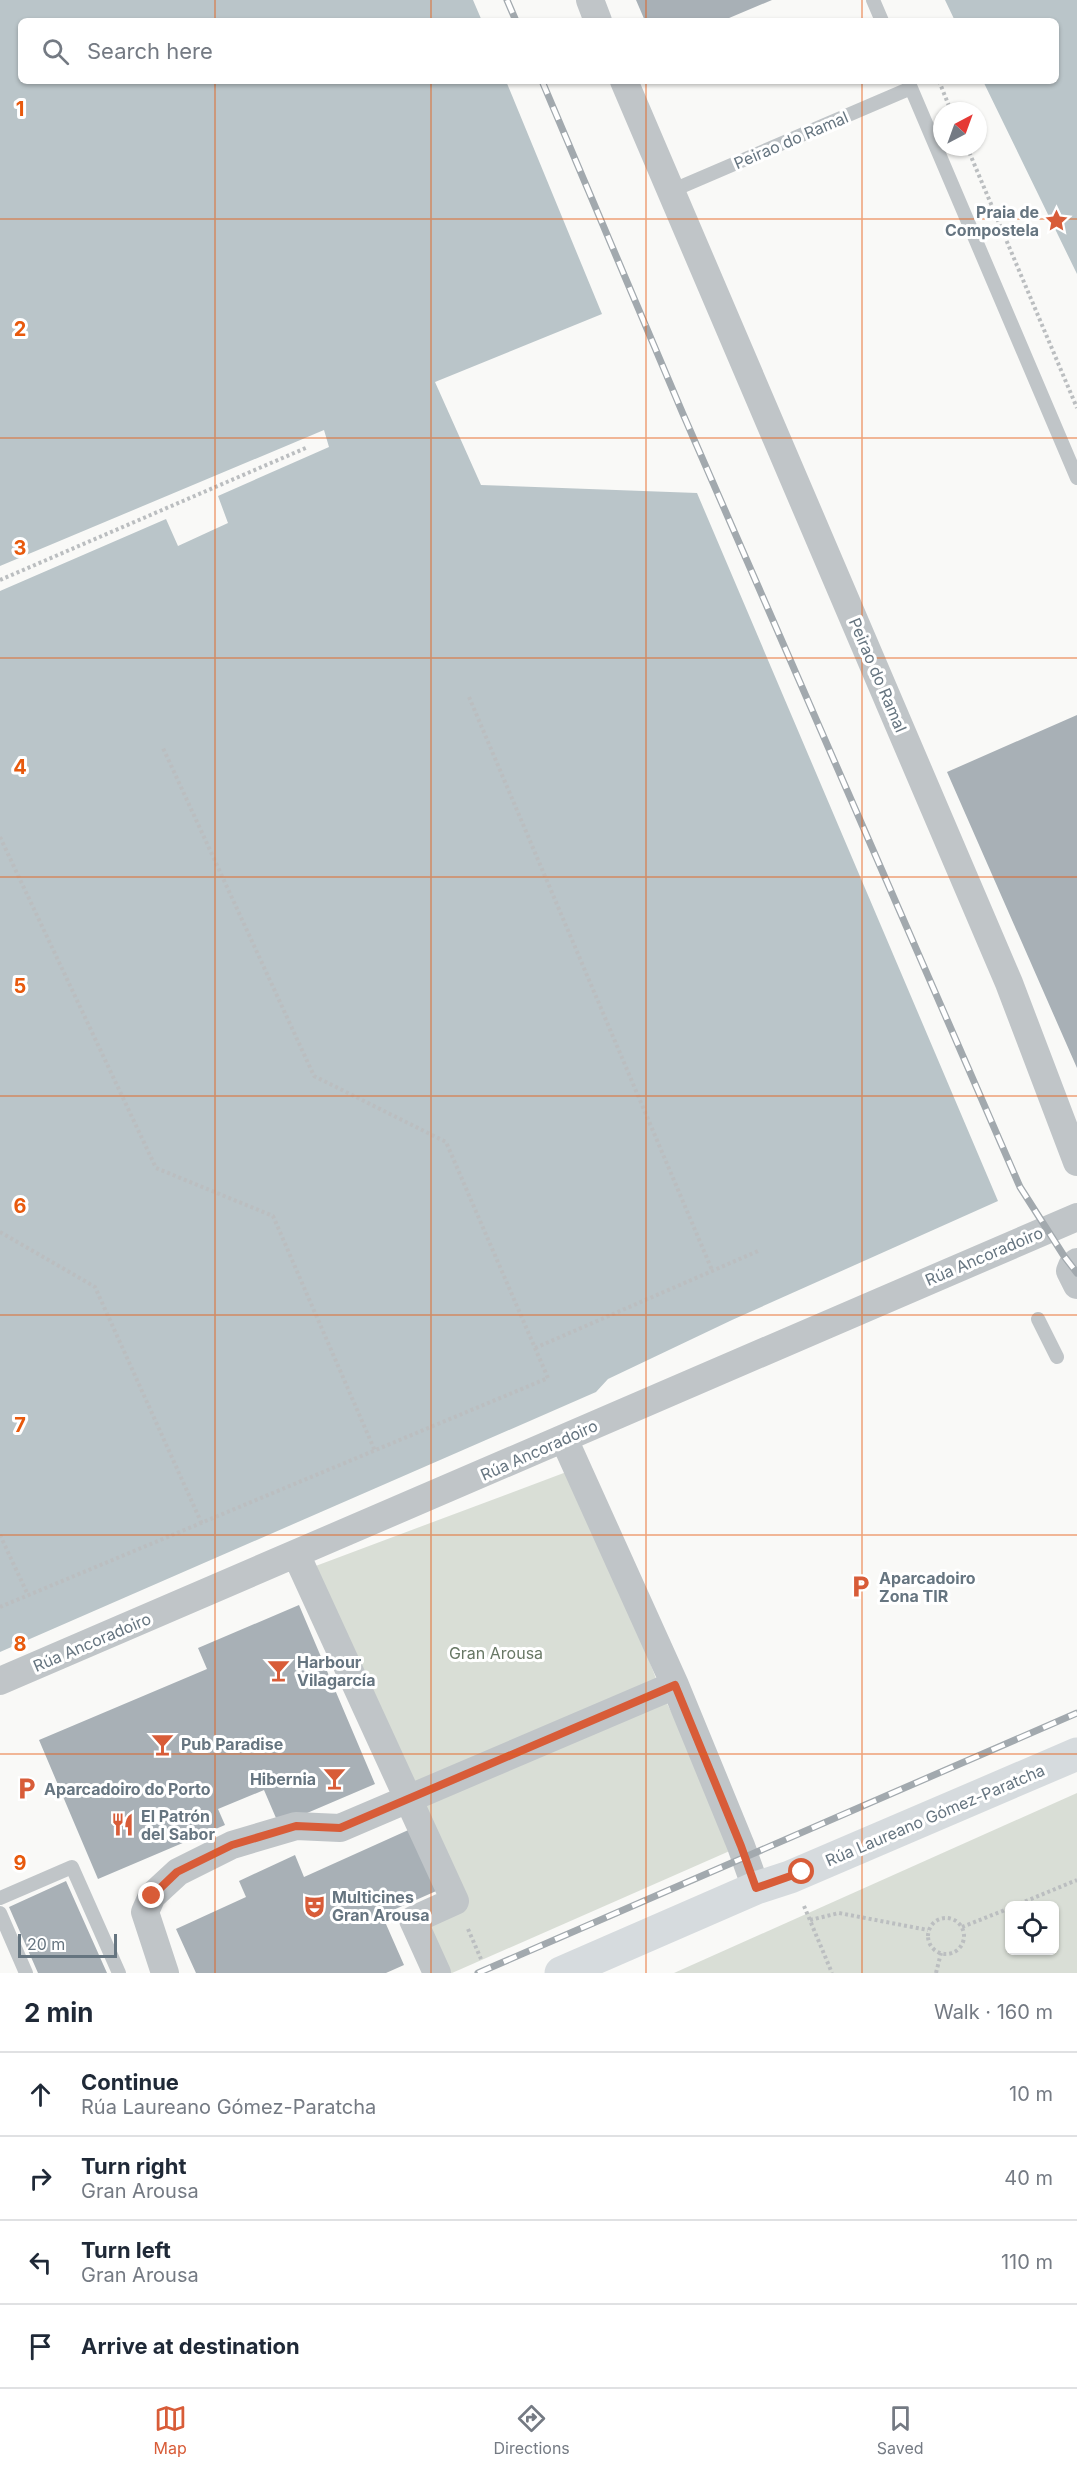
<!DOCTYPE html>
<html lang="en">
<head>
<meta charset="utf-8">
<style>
  body { margin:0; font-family:Inter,sans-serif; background:#f6f6f7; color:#1f2937 }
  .controls { position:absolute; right:18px; bottom:18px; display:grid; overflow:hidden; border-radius:9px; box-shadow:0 2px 4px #0004 }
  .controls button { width:54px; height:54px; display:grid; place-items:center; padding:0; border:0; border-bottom:2px solid #e0e1e3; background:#fff; color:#1f2937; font:30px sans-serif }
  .compass { position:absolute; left:933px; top:102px; width:54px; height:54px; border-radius:50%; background:#fff; box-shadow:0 2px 4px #0004; rotate:41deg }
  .scale { position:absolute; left:18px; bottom:15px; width:99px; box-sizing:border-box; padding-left:6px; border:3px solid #667580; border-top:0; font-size:16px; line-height:21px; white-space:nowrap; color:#667580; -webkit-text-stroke:4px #fff; paint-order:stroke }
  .stop { position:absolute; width:18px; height:18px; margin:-14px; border:4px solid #d85c38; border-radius:50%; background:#fff }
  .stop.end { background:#d85c38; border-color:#fff; box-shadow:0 2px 6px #0008 }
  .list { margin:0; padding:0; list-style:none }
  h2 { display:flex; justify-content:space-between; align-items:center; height:78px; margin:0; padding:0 24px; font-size:26px }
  h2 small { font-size:20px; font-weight:400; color:#747a83 }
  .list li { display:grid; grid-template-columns:39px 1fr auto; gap:18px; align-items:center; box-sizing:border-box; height:84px; padding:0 24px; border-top:2px solid #e0e1e3 }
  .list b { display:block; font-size:22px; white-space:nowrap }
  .list p { margin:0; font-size:20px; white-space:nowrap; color:#747a83 }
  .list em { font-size:20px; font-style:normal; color:#747a83 }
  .icon { flex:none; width:33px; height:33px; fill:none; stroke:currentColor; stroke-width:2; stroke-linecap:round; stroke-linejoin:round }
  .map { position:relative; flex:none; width:1077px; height:1973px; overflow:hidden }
  .search { position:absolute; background:#fff; box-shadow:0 2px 4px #0004; left:18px; right:18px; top:18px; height:66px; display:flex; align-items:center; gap:15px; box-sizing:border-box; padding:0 21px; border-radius:9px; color:#747a83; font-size:22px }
  .sheet { height:414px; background:#fff }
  nav { display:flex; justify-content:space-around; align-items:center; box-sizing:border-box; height:84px; border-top:2px solid #e0e1e3; background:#fff; font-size:16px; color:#747a83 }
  nav a { display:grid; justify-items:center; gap:3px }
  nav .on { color:#d85c38 }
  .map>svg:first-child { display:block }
  .park { fill:#d9ded6; fill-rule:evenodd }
  .water { fill:#bac5c9 }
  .building { fill:#a8b0b6 }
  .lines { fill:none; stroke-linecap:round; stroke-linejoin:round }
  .path { stroke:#bbbec0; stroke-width:4; stroke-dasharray:3 3; stroke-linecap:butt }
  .lane { stroke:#c0c5c8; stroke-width:14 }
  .street { stroke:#c0c5c8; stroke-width:28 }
  .primary { stroke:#d6dbde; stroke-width:33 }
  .rail-casing { stroke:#a2a9ae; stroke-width:7 }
  .rail { stroke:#fff; stroke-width:4.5; stroke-dasharray:14; stroke-linecap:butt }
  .route { stroke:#d85c38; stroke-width:8 }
  .grid { fill:none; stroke:#e8590c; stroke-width:1.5; stroke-opacity:0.55 }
  .labels { text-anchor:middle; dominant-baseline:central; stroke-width:6; stroke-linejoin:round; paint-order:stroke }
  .street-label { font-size:16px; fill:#667580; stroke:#fff }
  .poi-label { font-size:16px; font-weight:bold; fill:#667580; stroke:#fff; text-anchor:start }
  .park-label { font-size:16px; fill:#687865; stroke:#fff }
  .grid-label { font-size:20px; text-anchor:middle; font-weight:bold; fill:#e8590c; stroke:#fff; stroke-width:6; stroke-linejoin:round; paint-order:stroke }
</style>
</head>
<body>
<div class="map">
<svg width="1077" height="1973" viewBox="0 0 1077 1973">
  <rect width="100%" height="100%" fill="#f9f9f7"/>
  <path class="park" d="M577 1468 661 1692 741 1846 452 1973H437L413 1920 455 1902 305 1570Z
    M1077 1793V1973H674ZM1010 1906H1054V1950H1010Z"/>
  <path class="water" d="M0 0H473L482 21H21V81H506L602 314 435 382 481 485 697 493 998 1201 732 1320 608 1379 596 1392 0 1652V591L166 519 178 546 228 523 218 496 329 447 324 430 0 566Z
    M945 0H1077V274L983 81H1056V21H955Z"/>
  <path class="building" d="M636 0H772L722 21H645Z
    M1077 715V1068L947 772Z
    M299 1605 375 1784 279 1825 264 1790 218 1809 225 1825 98 1879 39 1740 207 1669 198 1648Z
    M415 1827 443 1888 382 1915 404 1965 386 1973H196L176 1929 246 1897 239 1881 295 1855 304 1877Z
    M66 1881 107 1973H38L9 1907Z"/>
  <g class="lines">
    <path class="path" d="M939 81 951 111
      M967 147 1077 408
      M0 580 308 447
      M469 697 712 1270
      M0 837 156 1168 273 1216 375 1451
      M0 1232 95 1287 202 1524
      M535 1348 758 1251
      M0 1535 28 1595
      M0 1607 548 1378 446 1142 314 1076 163 748
      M804 1906 832 1973
      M1014 1906 1077 1880
      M928 1936a18 18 0 1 1 36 0a18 18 0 1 1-36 0Z
      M810 1920 839 1913 928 1930
      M962 1927 1010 1908
      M468 1929 481 1959
      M936 1973 941 1953"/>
    <path class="lane" d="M873 0 882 21
      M908 81 1077 478
      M671 191 911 88
      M1038 1319 1057 1357
      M0 1898 72 1867 119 1973
      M0 1913 26 1973"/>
    <path class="street" d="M590 0 598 21
      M624 81 1009 983 1077 1162
      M1077 1262 1072 1266 1070 1271 1077 1285
      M564 1439 675 1685
      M296 1554 455 1901 413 1920 437 1973
      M0 1681 1077 1217
      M165 1973 145 1912 152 1896 178 1872 232 1845 296 1826 340 1828 675 1685 741 1846 756 1888"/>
    <path class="primary" d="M561 1973 756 1888 790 1877 1077 1754"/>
    <defs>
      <path id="rail" d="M507 0 516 21
        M542 81 683 414 1020 1187 1064 1256 1077 1273
        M478 1973 1077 1713"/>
    </defs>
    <use href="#rail" class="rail-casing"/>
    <use href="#rail" class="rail"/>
  </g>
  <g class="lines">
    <path class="route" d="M152 1896 177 1872 232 1845 296 1826 340 1828 675 1685 741 1846 756 1888 802 1872"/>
  </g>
  <path class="grid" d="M215 0V21M431 0V21M646 0V21M862 0V21M215 81V1973M431 81V1973M646 81V1973M862 81V1973M0 219H1077M0 438H1077M0 658H1077M0 877H1077M0 1096H1077M0 1315H1077M0 1535H1077M0 1754H1077"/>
  <defs>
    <symbol id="sight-bare" viewBox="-9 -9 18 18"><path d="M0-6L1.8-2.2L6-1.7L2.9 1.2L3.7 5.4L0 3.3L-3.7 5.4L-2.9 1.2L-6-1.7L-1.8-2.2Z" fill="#d85c38" stroke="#fff" stroke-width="2.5" paint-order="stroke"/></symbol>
    <symbol id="parking-bare" viewBox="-9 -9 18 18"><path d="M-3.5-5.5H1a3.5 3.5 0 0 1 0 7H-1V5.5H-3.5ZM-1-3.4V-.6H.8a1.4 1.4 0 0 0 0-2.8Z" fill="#d85c38" stroke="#fff" stroke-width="2.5" paint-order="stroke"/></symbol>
    <symbol id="bar-bare" viewBox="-9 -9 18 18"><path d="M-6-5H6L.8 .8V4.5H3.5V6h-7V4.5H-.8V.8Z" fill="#d85c38" stroke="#fff" stroke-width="2.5" paint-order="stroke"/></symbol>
    <symbol id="restaurant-bare" viewBox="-9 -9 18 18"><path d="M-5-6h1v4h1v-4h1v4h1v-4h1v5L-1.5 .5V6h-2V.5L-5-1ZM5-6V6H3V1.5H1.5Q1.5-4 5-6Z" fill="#d85c38" stroke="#fff" stroke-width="2.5" paint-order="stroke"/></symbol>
    <symbol id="theatre-bare" viewBox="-9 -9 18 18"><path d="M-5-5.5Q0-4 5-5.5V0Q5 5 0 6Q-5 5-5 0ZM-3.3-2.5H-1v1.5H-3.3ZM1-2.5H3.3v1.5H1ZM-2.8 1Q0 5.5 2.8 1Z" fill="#d85c38" stroke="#fff" stroke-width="2.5" paint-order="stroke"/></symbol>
  </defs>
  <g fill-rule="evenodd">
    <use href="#sight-bare" x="1040" y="204" width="33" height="33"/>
    <use href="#parking-bare" x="844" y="1570" width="33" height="33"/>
    <use href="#bar-bare" x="262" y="1654" width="33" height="33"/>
    <use href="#bar-bare" x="146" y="1728" width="33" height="33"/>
    <use href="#bar-bare" x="318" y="1762" width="33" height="33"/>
    <use href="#parking-bare" x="10" y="1772" width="33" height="33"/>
    <use href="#restaurant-bare" x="106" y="1808" width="33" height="33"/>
    <use href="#theatre-bare" x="298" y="1890" width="33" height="33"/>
  </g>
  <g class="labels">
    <g class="street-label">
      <text transform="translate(791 140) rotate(-23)">Peirao do Ramal</text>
      <text transform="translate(878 675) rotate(67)">Peirao do Ramal</text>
      <text transform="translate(984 1256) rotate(-23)">Rúa Ancoradoiro</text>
      <text transform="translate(539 1450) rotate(-24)">Rúa Ancoradoiro</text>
      <text transform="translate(92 1642) rotate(-23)">Rúa Ancoradoiro</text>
      <text transform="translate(935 1815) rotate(-23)">Rúa Laureano Gómez-Paratcha</text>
    </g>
    <g class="poi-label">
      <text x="1039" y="212" text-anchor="end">Praia de<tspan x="1039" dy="18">Compostela</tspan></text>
      <text x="879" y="1578">Aparcadoiro<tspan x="879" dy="18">Zona TIR</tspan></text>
      <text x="297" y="1662">Harbour<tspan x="297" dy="18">Vilagarcía</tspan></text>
      <text x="181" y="1744">Pub Paradise</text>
      <text x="316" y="1779" text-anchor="end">Hibernia</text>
      <text x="44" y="1789">Aparcadoiro do Porto</text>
      <text x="141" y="1816">El Patrón<tspan x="141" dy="18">del Sabor</tspan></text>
      <text x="332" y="1897">Multicines<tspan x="332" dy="18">Gran Arousa</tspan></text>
    </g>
    <g class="park-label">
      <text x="496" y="1653">Gran Arousa</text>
    </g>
  </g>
  <g class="grid-label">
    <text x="20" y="116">1</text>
    <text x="20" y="336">2</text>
    <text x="20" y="555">3</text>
    <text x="20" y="774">4</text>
    <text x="20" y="993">5</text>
    <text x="20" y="1213">6</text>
    <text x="20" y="1432">7</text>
    <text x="20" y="1651">8</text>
    <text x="20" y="1870">9</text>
  </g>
</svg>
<div class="controls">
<button><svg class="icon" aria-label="locate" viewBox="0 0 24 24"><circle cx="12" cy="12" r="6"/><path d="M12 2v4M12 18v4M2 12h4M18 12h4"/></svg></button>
</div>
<svg class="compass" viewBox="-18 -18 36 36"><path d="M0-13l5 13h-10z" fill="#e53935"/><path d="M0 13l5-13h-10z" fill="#747a83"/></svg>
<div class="scale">20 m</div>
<div class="stop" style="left:802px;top:1872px"></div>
<div class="stop end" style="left:152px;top:1896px"></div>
<div class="search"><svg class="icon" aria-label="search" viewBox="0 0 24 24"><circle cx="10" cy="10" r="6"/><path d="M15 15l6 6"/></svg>Search here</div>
</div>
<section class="sheet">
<h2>2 min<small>Walk · 160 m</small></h2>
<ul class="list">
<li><svg class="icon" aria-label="ahead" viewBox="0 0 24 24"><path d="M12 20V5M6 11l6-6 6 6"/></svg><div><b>Continue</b><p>Rúa Laureano Gómez-Paratcha</p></div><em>10 m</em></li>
<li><svg class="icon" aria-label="right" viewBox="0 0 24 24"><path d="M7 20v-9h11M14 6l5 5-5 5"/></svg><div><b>Turn right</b><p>Gran Arousa</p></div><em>40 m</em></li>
<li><svg class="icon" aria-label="left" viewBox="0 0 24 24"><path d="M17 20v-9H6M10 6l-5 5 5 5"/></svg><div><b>Turn left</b><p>Gran Arousa</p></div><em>110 m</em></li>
<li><svg class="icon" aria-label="arrive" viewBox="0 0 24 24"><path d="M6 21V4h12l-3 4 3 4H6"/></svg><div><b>Arrive at destination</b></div></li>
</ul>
</section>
<nav>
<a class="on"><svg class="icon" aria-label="map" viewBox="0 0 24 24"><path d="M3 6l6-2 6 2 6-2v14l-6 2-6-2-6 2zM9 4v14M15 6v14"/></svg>Map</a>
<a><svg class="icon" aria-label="directions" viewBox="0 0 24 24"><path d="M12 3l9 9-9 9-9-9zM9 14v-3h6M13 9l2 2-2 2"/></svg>Directions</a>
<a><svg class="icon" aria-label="saved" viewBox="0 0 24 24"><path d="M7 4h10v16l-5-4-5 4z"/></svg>Saved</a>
</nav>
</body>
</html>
